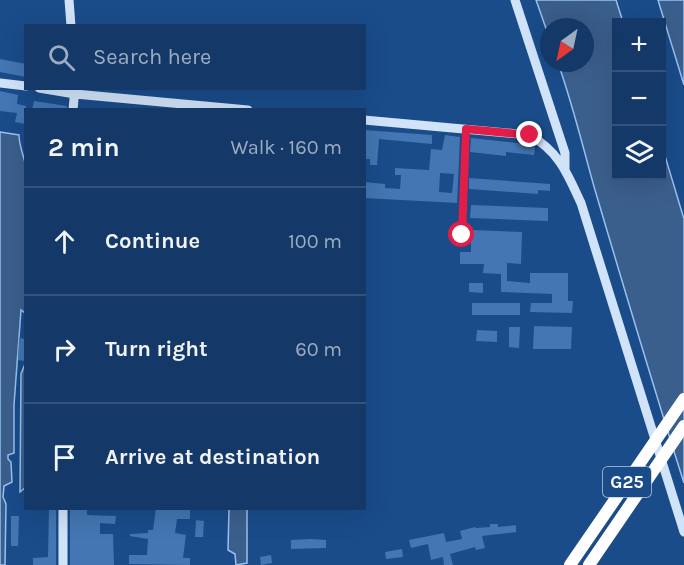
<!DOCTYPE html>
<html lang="en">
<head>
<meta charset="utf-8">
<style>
  body { margin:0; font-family:Karla,sans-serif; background:#214471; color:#f1f3f6 }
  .controls { position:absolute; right:18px; top:18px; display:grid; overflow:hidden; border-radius:0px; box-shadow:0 6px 24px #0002 }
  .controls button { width:54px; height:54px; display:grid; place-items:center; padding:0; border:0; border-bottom:2px solid #33537c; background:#143968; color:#f1f3f6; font:30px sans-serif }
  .compass { position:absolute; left:540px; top:18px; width:54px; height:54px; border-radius:50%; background:#143968; box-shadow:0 6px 24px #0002; rotate:213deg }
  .stop { position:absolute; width:18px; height:18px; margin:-14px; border:4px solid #e11d48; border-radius:50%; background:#fff }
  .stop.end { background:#e11d48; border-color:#fff; box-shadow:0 2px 6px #0008 }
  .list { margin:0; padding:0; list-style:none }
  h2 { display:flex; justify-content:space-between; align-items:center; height:78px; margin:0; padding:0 24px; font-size:26px }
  h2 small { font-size:20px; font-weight:400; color:#9dacc0 }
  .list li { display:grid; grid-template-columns:39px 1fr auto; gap:18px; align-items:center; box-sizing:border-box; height:108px; padding:0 24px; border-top:2px solid #33537c }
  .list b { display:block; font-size:22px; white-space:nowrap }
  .list em { font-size:20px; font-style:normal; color:#9dacc0 }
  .icon { flex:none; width:33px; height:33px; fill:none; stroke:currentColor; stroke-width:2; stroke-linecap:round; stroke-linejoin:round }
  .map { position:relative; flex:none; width:684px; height:565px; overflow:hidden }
  .search { position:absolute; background:#143968; box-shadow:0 6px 24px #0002; left:24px; top:24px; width:342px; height:66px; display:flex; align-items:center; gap:15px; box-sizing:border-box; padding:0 21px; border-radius:0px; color:#9dacc0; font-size:22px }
  .panel { position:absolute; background:#143968; box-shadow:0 6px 24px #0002; left:24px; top:108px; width:342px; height:402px; border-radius:0px }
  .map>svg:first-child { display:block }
  .water { fill:#3b5f8c; stroke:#98c1ef; stroke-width:1.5 }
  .building { fill:#4376b2; fill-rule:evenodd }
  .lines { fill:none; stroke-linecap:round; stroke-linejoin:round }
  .street { stroke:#a5c6ed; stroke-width:6 }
  .secondary { stroke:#d1e3f9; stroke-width:9 }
  .highway-bridge { stroke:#fff; stroke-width:12 }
  .route { stroke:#e11d48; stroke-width:8 }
  .labels { text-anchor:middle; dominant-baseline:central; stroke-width:4.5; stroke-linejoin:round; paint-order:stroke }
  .shield { fill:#1a4c8a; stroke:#bac9dc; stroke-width:1.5 }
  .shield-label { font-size:18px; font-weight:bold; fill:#fff }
</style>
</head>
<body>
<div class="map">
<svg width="684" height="565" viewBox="0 0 684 565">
  <rect width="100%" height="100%" fill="#1a4c8a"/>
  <path class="water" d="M536 0H616L623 22H616V176H662V146L684 219V483C653 386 624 288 595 190 583 148 573 105 558 63H585V27H549V37Z
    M658 0H684V85Z
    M0 132 19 135C19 146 24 156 26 167L25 313 21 310 14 405V453L8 455V459L11 462 12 482 4 486 3 497 6 504 5 565H0Z
    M25 364 26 487 20 492 21 374Z
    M229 509H247V563L236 565 235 554 228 550Z"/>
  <path class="building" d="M0 59 26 64V77L0 72Z
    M0 91 18 95 17 104 26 106V124L15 122 17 113 0 111Z
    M34 101 67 106 66 110H32Z
    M364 130 432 135V144L379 139 377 165H370V159H364Z
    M445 135 460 137 457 203 364 198V182L385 184V188L400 189 401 175H395V168L429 170 431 149 442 150ZM440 173 454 174 452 193 439 192Z
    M471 138 526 144V146L535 147 534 155 506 152V156L470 152Z
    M469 178 550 184V191L538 190V194L469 189Z
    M471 205 548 208V221L470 218Z
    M471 230 522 232 521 264 507 263V281L530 283V273H568V301H573L572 313 530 312 531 303H552V294L501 292V274L483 273 484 264H460V252H471Z
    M469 283H483V293L469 292Z
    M472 303H520V315H472Z
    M534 326 572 327 571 349H533Z
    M509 327H520L519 348 509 347Z
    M477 330 497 331V342L476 341Z
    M19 338 26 339V361L18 360Z
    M49 508H56V565H33V558L48 557Z
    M70 508H87V515L116 516 115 524 100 523V534H113L114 565H70Z
    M156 508H190V519H177L175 533 186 535 183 558H190V565L129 564V555H147L148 539 130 536V534L148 533V530H153Z
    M11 516H19L18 546H11Z
    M196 520 204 521 203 537H195Z
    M490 524H498V527L516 525V532L482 536 485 548 476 550 475 547 450 554 453 565H444L443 557 431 560 428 544 411 548 409 540 444 533 446 542 462 539 460 531 475 527 476 528 490 527Z
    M310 539 326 540V548L291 549V540Z
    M402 549 403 557 386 559 385 552Z
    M271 555 272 563 261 565 260 557Z"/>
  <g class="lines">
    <path class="street" d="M462 235 466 129"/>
    <path class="secondary" d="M69 0 71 26
      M515 0 565 153V169
      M0 83 26 86
      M39 88 75 94 248 110
      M73 110 75 88
      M364 120 530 135C560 153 567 173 581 203L684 532
      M63 508V565"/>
    <path class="highway-bridge" d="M570 565 684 399
      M589 565 684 426"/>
  </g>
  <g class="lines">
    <path class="route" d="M462 235 466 129 530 135"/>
  </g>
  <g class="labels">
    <rect class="shield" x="603" y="467" width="48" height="30" rx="4.5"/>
    <g class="shield-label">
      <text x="627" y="482">G25</text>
    </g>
  </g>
</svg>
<div class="controls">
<button>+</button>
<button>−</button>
<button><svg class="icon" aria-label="layers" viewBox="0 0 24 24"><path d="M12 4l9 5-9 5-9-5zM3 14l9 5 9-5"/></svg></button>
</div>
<svg class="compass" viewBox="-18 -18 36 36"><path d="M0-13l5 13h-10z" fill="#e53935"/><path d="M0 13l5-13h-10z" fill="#9dacc0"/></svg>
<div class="stop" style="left:462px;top:235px"></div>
<div class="stop end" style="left:530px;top:135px"></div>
<div class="search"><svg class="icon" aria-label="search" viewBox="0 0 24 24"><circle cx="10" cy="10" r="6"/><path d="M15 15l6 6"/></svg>Search here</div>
<section class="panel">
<h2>2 min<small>Walk · 160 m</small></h2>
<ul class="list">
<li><svg class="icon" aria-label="ahead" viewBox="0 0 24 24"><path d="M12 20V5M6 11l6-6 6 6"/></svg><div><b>Continue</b></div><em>100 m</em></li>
<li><svg class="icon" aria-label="right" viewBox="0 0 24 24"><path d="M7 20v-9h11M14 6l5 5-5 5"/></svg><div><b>Turn right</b></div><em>60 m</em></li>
<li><svg class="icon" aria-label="arrive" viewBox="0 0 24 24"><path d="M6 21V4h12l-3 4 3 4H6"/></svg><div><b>Arrive at destination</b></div></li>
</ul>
</section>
</div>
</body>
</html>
